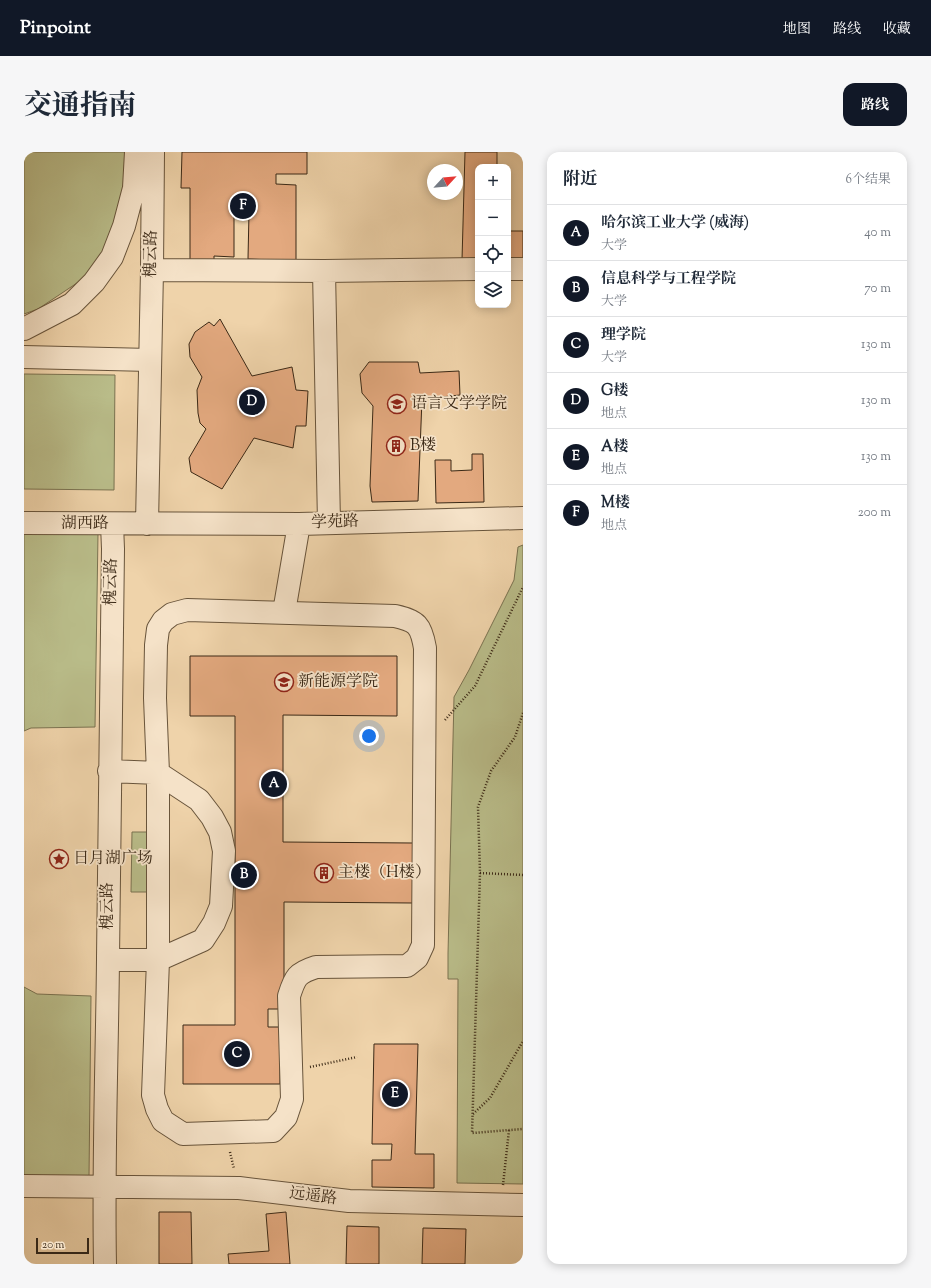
<!DOCTYPE html>
<html lang="zh">
<head>
<meta charset="utf-8">
<style>
  body { margin:0; font-family:"Sorts Mill Goudy","Noto Serif SC",serif; background:#f6f6f7; color:#1f2937 }
  .controls { position:absolute; right:12px; top:12px; display:grid; overflow:hidden; border-radius:8px; box-shadow:0 2px 10px #0003 }
  .controls button { width:36px; height:36px; display:grid; place-items:center; padding:0; border:0; border-bottom:1px solid #e0e1e3; background:#fff; color:#1f2937; font:20px sans-serif }
  .compass { position:absolute; left:403px; top:12px; width:36px; height:36px; border-radius:50%; background:#fff; box-shadow:0 2px 10px #0003; rotate:64deg }
  .scale { position:absolute; left:12px; bottom:10px; width:53px; box-sizing:border-box; padding-left:4px; border:2px solid #3b2916; border-top:0; font-size:11px; line-height:14px; white-space:nowrap; color:#3b2916; -webkit-text-stroke:3px #f5e2c8; paint-order:stroke }
  .you { position:absolute; left:345px; top:584px; width:14px; height:14px; margin:-10px; border:3px solid #fff; border-radius:50%; background:#1a73e8; box-shadow:0 0 0 6px #1a73e833 }
  .badge { display:grid; place-items:center; width:26px; height:26px; border-radius:50%; background:#111827; color:#fff; font-size:13px; font-weight:700 }
  .pin { position:absolute; translate:-50% -50%; border:2px solid #fff; box-shadow:0 1px 4px #0006 }
  .list { margin:0; padding:0; list-style:none }
  h2 { display:flex; justify-content:space-between; align-items:center; height:52px; margin:0; padding:0 16px; font-size:17px }
  h2 small { font-size:13px; font-weight:400; color:#747a83 }
  .list li { display:grid; grid-template-columns:26px 1fr auto; gap:12px; align-items:center; box-sizing:border-box; height:56px; padding:0 16px; border-top:1px solid #e0e1e3 }
  .list b { display:block; font-size:15px; white-space:nowrap }
  .list p { margin:0; font-size:13px; white-space:nowrap; color:#747a83 }
  .list em { font-size:13px; font-style:normal; color:#747a83 }
  .icon { flex:none; width:22px; height:22px; fill:none; stroke:currentColor; stroke-width:2; stroke-linecap:round; stroke-linejoin:round }
  .map { position:relative; flex:none; width:499px; height:1112px; overflow:hidden; border-radius:12px }
  header { display:flex; align-items:center; gap:24px; box-sizing:border-box; height:56px; padding:0 20px; background:#111827; color:#fff }
  header strong { font-size:19px }
  nav { display:flex; gap:22px; margin-inline-start:auto; font-size:14px }
  .intro { display:flex; align-items:center; justify-content:space-between; box-sizing:border-box; height:96px; padding:0 24px }
  h1 { margin:0; font-size:28px }
  .button { padding:10px 18px; border-radius:12px; background:#111827; color:#fff; font-size:14px; font-weight:700 }
  main { display:flex; gap:24px; padding:0 24px }
  aside { flex:1; background:#fff; border-radius:12px; box-shadow:0 2px 10px #0003 }
  .map>svg:first-child { display:block }
  .green { fill:#b9bc89; stroke:#7a7250 }
  .building { fill:#e3a97f; stroke:#3b2916 }
  .lines { fill:none; stroke-linecap:round; stroke-linejoin:round }
  .minor-casing { stroke:#68543b; stroke-width:24 }
  .path { stroke:#3b2916; stroke-width:2.5; stroke-dasharray:1 2; stroke-linecap:butt }
  .minor { stroke:#f5e2c8; stroke-width:22 }
  .labels { text-anchor:middle; dominant-baseline:central; stroke-width:3.5; stroke-linejoin:round; paint-order:stroke }
  .street-label { font-size:16px; fill:#3b2916; stroke:#f5e2c8 }
  .poi-label { font-size:16px; fill:#3b2916; stroke:#f5e2c8; text-anchor:start }
</style>
</head>
<body>
<header>
<strong>Pinpoint</strong>
<nav><a>地图</a><a>路线</a><a>收藏</a></nav>
</header>
<div class="intro"><h1>交通指南</h1><a class="button">路线</a></div>
<main>
<div class="map">
<svg width="499" height="1112" viewBox="0 0 499 1112">
  <rect width="100%" height="100%" fill="#efd3aa"/>
  <filter id="stains"><feTurbulence type="fractalNoise" baseFrequency=".005" numOctaves="4"/><feColorMatrix values="0 0 0 0 .2 0 0 0 0 .09 0 0 0 0 .02 0 0 0 .5 -.17"/></filter>
  <radialGradient id="worn" r=".72"><stop offset=".6" stop-color="#630" stop-opacity="0"/><stop offset="1" stop-color="#630" stop-opacity=".3"/></radialGradient>
  <path class="green" d="M0 0H103L100 51 71 119 14 157 0 162Z
    M0 222 91 223 90 338 0 337Z
    M0 381 74 382 71 575 7 576 0 579Z
    M499 393V1032L433 1031 434 827H424V802L430 545 445 518 490 428 494 395Z
    M108 680H131L130 740H107Z
    M0 835 13 842 67 844 65 1025H0Z"/>
  <path class="building" d="M158 0H283V22H252V32L272 33V118L248 108 224 107 225 61H210V105L190 104V115H166V36H157Z
    M441 0H473V15H454V108H438Z
    M484 79H499V109H484Z
    M196 167 228 224 268 215 272 238 284 239 282 274H272L269 296 230 286 198 337 167 320 165 306 182 277 176 271 174 261 173 238 178 225 166 205 165 192 171 180 185 170 190 174Z
    M345 210H394L396 221 435 219 436 243 398 247 394 349 348 350 346 334 349 254 338 241 336 222Z
    M448 302H459L460 350 412 351 411 308H427V319L448 318Z
    M166 504H373V564L259 563V690L389 691V751L260 750V857H244V875H256V932H159V873H211V564H166Z
    M350 892H394L391 1002H410V1036L348 1035V1008H367L368 992H348Z
    M135 1060H167L168 1112H135Z
    M262 1060 266 1112H205L204 1102 245 1099 242 1062Z
    M323 1074 355 1075V1112H322Z
    M399 1076 442 1077 441 1112H398Z"/>
  <g class="lines">
    <defs>
      <path id="minor" d="M484 117H499
        M128 118 300 119 454 117
        M300 119 305 371
        M0 177 48 152 70 130 88 105 100 74 110 36 112 0
        M0 205 126 208
        M0 371 275 372 499 366
        M123 372 128 118 129 0
        M163 458 371 464C393 469 397 473 401 496L399 793 393 806 383 814 292 815C273 821 271 825 265 844L268 947 262 965 249 979 159 982 139 969 133 957 129 943 134 808V621L131 546 132 493 134 477 139 469 148 462Z
        M260 460 275 372
        M84 808H134L179 788 190 771 197 754 200 699 196 680 188 665 175 648 134 621 85 619
        M0 1034 215 1036 325 1049 499 1053
        M81 1112C79 1010 83 908 84 807 85 670 87 533 89 397L88 372"/>
    </defs>
    <use href="#minor" class="minor-casing"/>
    <path class="path" d="M499 561 491 585 467 619 454 655 456 721 448 981 499 977
      M421 568 451 534 499 435
      M456 721 499 723
      M286 915 333 905
      M449 962 466 946 499 889
      M206 1000 210 1017
      M479 1033 485 978"/>
    <use href="#minor" class="minor"/>
  </g>
  <defs>
    <symbol id="university-ring" viewBox="-11 -11 22 22"><circle r="9.5" fill="#f5e2c8" stroke="#8f2418" stroke-width="1.5"/><path d="M0-5L7-2L0 1L-7-2ZM-4 1L0 2.5L4 1V4Q0 6-4 4Z" fill="#8f2418"/></symbol>
    <symbol id="building-ring" viewBox="-11 -11 22 22"><circle r="9.5" fill="#f5e2c8" stroke="#8f2418" stroke-width="1.5"/><path d="M-4-6H4V6H1V3H-1V6H-4ZM-2.5-4.3h1.7v1.8h-1.7ZM.8-4.3h1.7v1.8H.8ZM-2.5-1h1.7V.8h-1.7ZM.8-1h1.7V.8H.8Z" fill="#8f2418"/></symbol>
    <symbol id="sight-ring" viewBox="-11 -11 22 22"><circle r="9.5" fill="#f5e2c8" stroke="#8f2418" stroke-width="1.5"/><path d="M0-6L1.8-2.2L6-1.7L2.9 1.2L3.7 5.4L0 3.3L-3.7 5.4L-2.9 1.2L-6-1.7L-1.8-2.2Z" fill="#8f2418"/></symbol>
  </defs>
  <g fill-rule="evenodd">
    <use href="#university-ring" x="362" y="241" width="22" height="22"/>
    <use href="#building-ring" x="361" y="283" width="22" height="22"/>
    <use href="#university-ring" x="249" y="519" width="22" height="22"/>
    <use href="#sight-ring" x="24" y="696" width="22" height="22"/>
    <use href="#building-ring" x="289" y="710" width="22" height="22"/>
  </g>
  <g class="labels">
    <g class="street-label">
      <text transform="translate(128 102) rotate(-89)">槐云路</text>
      <text transform="translate(311 371) rotate(-2)">学苑路</text>
      <text x="61" y="372">湖西路</text>
      <text transform="translate(88 430) rotate(-89)">槐云路</text>
      <text transform="translate(84 754) rotate(-90)">槐云路</text>
      <text transform="translate(289 1045) rotate(7)">远遥路</text>
    </g>
    <g class="poi-label">
      <text x="387" y="252">语言文学学院</text>
      <text x="386" y="294">B楼</text>
      <text x="274" y="530">新能源学院</text>
      <text x="49" y="707">日月湖广场</text>
      <text x="314" y="721">主楼（H楼）</text>
    </g>
  </g>
  <rect width="100%" height="100%" filter="url(#stains)"/>
  <rect width="100%" height="100%" fill="url(#worn)"/>
</svg>
<div class="controls">
<button>+</button>
<button>−</button>
<button><svg class="icon" aria-label="locate" viewBox="0 0 24 24"><circle cx="12" cy="12" r="6"/><path d="M12 2v4M12 18v4M2 12h4M18 12h4"/></svg></button>
<button><svg class="icon" aria-label="layers" viewBox="0 0 24 24"><path d="M12 4l9 5-9 5-9-5zM3 14l9 5 9-5"/></svg></button>
</div>
<svg class="compass" viewBox="-18 -18 36 36"><path d="M0-13l5 13h-10z" fill="#e53935"/><path d="M0 13l5-13h-10z" fill="#747a83"/></svg>
<div class="scale">20 m</div>
<div class="you"></div>
<div class="pin badge" style="left:250px;top:632px">A</div>
<div class="pin badge" style="left:220px;top:723px">B</div>
<div class="pin badge" style="left:213px;top:902px">C</div>
<div class="pin badge" style="left:228px;top:250px">D</div>
<div class="pin badge" style="left:371px;top:942px">E</div>
<div class="pin badge" style="left:219px;top:54px">F</div>
</div>
<aside>
<h2>附近<small>6个结果</small></h2>
<ul class="list">
<li><span class="badge">A</span><div><b>哈尔滨工业大学 (威海)</b><p>大学</p></div><em>40 m</em></li>
<li><span class="badge">B</span><div><b>信息科学与工程学院</b><p>大学</p></div><em>70 m</em></li>
<li><span class="badge">C</span><div><b>理学院</b><p>大学</p></div><em>130 m</em></li>
<li><span class="badge">D</span><div><b>G楼</b><p>地点</p></div><em>130 m</em></li>
<li><span class="badge">E</span><div><b>A楼</b><p>地点</p></div><em>130 m</em></li>
<li><span class="badge">F</span><div><b>M楼</b><p>地点</p></div><em>200 m</em></li>
</ul>
</aside>
</main>
</body>
</html>
